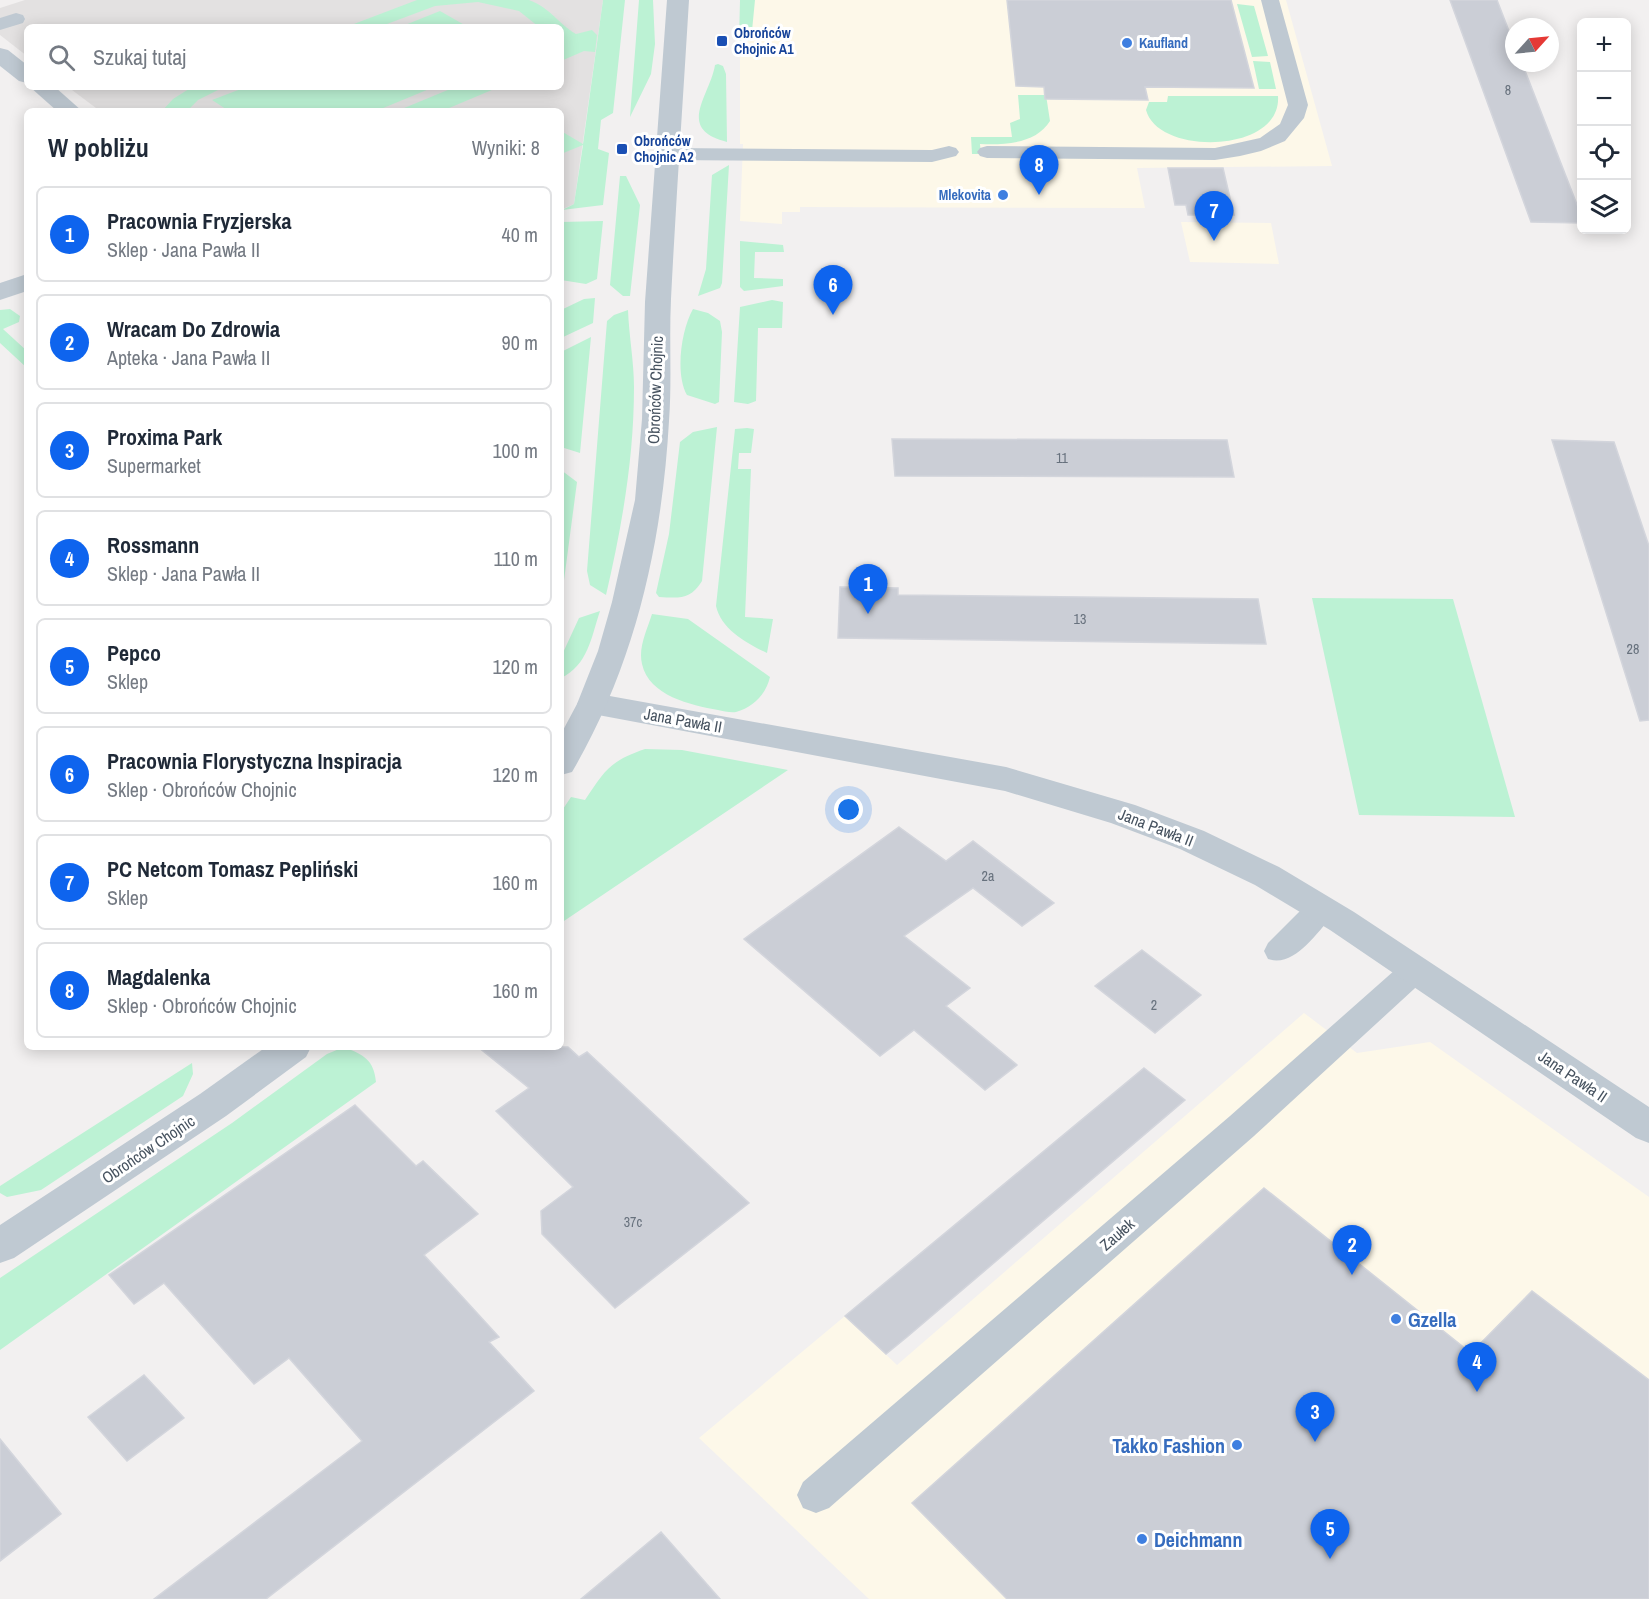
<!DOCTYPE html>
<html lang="pl">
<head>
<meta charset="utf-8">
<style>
  body { margin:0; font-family:"Archivo Narrow",sans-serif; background:#f2f2f3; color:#1f2937 }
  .controls { position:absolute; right:18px; top:18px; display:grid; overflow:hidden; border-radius:9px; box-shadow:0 3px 15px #0003 }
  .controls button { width:54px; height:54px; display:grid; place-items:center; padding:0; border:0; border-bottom:2px solid #e0e1e3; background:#fff; color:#1f2937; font:30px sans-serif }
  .compass { position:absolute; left:1505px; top:18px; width:54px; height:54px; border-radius:50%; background:#fff; box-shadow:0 3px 15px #0003; rotate:63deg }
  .you { position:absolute; left:849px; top:810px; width:21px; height:21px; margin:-15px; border:4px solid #fff; border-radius:50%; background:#1a73e8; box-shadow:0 0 0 9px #1a73e833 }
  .badge { display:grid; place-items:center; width:39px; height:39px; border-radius:50%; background:#0e64ee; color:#fff; font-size:20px; font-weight:700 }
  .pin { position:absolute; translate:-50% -50px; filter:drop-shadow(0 2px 3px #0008) }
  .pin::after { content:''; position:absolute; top:32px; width:21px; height:18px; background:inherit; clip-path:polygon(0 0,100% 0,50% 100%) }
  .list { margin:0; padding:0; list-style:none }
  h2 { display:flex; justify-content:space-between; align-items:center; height:78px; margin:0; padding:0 24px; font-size:26px }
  h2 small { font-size:20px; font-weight:400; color:#747a83 }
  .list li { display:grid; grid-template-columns:39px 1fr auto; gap:18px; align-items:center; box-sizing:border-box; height:96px; margin:0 12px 12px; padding:0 12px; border:2px solid #e0e1e3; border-radius:9px }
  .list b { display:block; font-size:22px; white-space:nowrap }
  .list p { margin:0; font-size:20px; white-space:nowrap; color:#747a83 }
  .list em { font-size:20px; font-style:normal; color:#747a83 }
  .icon { flex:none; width:33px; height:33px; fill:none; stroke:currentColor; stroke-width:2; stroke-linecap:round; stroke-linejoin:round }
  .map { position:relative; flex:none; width:1649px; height:1599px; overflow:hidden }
  .search { position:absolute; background:#fff; box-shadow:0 3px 15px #0003; left:24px; top:24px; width:540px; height:66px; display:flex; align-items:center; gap:15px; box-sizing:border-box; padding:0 21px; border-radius:9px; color:#747a83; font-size:22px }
  .panel { position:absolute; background:#fff; box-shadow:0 3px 15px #0003; left:24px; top:108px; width:540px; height:942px; border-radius:9px }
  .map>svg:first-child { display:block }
  .commercial { fill:#fdf8e9 }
  .education { fill:#e3e1e1 }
  .green { fill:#bcf2d4 }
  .building { fill:#cbced6; stroke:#d3d5dc; stroke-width:1.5 }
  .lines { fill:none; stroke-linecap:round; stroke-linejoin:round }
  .service { fill:#bfc9d2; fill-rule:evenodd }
  .minor { fill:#bfc9d2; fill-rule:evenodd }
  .tertiary { fill:#bfc9d2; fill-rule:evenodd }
  .transit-dot { fill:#1a4fb4; stroke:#fff; stroke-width:2 }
  .shop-dot { fill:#3f7fe0; stroke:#fff; stroke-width:2 }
  .labels { text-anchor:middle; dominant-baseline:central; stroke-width:6; stroke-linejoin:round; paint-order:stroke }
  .far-transit-label { font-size:14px; font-weight:bold; fill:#164399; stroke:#fff; text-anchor:start }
  .far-shop-label { font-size:14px; font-weight:bold; fill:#366cbe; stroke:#fff; text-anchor:start }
  .number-label { font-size:14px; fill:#67717d }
  .street-label { font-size:16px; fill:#46525f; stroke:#fff }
  .near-shop-label { font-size:20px; font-weight:bold; fill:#366cbe; stroke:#fff; text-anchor:start }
</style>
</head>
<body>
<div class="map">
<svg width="1649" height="1599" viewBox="0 0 1649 1599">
  <rect width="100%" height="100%" fill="#f2f0f0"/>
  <path class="commercial" d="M740 0H1286L1332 166 1137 168 1145 208 800 207V212H782V224L740 221 743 144H740Z
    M1181 222 1271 223 1279 264 1190 262Z
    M1304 1013 1357 1053 1430 1042 1649 1197V1599H869L699 1438 845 1316 897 1365Z"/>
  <path class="education" d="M25 0H603L574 204 561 210V111H100L68 87H561V27H27V56L0 35V8Z"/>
  <path class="green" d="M417 0H529C552 9 557 23 576 34L592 30 597 35 595 52 584 51 561 61V27H539L519 11 478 2 435 6 379 27H346Z
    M603 0H625L613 113 601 120 598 149 609 153 603 205 562 210 574 204 583 145 561 154V131L583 144Z
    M639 0H653L655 44 651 74 630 117Z
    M740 0H755L751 41H739Z
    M1237 4 1254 6 1268 56 1252 57Z
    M440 11 468 27H400Z
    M1253 61 1270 62 1276 89H1259Z
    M718 64 723 66 726 74 727 142C675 129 710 96 715 65Z
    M192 87H224L198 100 187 111H162L173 99Z
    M246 87H434L376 111H229L212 100Z
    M455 87H499L442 111H397Z
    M1018 95H1046L1050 121C1036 144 1004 145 980 144L981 154H972L971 137H1012L1010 123 1020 119Z
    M1168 96H1278C1282 154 1158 156 1146 110L1149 102H1167Z
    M729 165 722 283 720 288 698 296 706 269 712 175Z
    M620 176H626L640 205 630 296H623L610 285Z
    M603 221 597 279 586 284 561 280V222Z
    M740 241 783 245 784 252H755L754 278 783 279V286L744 291 740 287Z
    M595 298 593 323 561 338V310L584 299Z
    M772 300 783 302 782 328H758L756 401 748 404 734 402 740 307Z
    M10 309 20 316 19 322 3 329 27 351V368L0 343V310Z
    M693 309 708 313 720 321 722 332 719 402 715 404 687 395C675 374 681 330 693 309Z
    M628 310C629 336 634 362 634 387 634 458 622 526 606 595L590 585 587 571 607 321 614 315Z
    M591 337 580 453 561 447V352Z
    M717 427 702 581C690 600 680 598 659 597L656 593 669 534 680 442 693 432Z
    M747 428 754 429 751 453H739L738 469H751L745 617 773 619 767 653C746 643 721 629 716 606L735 429Z
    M561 470 577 482 561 603Z
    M1312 598 1453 599 1515 817 1359 815Z
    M600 611C591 638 588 665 561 678V657L579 618Z
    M652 614 688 619 770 677C766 694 754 707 736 712 731 713 723 711 718 710 691 705 649 696 642 664 638 648 647 630 652 614Z
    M645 749 682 750 788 770 561 923V812L571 797 585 800C605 770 610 761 645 749Z
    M344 1047C364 1055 374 1060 376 1082L0 1350V1278L232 1123 327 1054Z
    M192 1063 193 1074 183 1096 41 1190 7 1197 0 1193V1186Z"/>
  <path class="building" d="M1007 0H1231L1254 88 1145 87 1148 100 1045 99 1044 87 1016 86Z
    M1450 0H1497L1514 44V63H1522L1581 215V223L1531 222Z
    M1168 168H1223L1234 215H1188L1186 205H1175Z
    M892 439 1227 440 1234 477 895 476Z
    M1552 440 1614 442 1649 546V720L1640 721Z
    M840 587 898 588V595L1258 599 1266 644 838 638Z
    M899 827 946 861 973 841 1054 903 1022 926 973 888 904 936 970 988 946 1006 1017 1065 985 1090 914 1030 880 1056 744 939Z
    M1142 950 1201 995 1155 1033 1095 986Z
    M478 1047H568L579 1057 587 1052 749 1203 615 1308 542 1234 541 1211 573 1187 496 1111 529 1088Z
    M1144 1068 1185 1100 907 1337 886 1354 845 1316Z
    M355 1105 416 1166 423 1161 478 1214 424 1255 499 1337 489 1342 534 1391 266 1599H154L362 1441 289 1358 254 1384 164 1283 134 1304 109 1275Z
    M1264 1188 1471 1353 1532 1291 1649 1380V1599H1007L912 1503Z
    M144 1375 184 1418 127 1461 88 1417Z
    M0 1439 61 1514 0 1561Z
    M661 1532 720 1599H581Z"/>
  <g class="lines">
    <path class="service" d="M1261 0H1279L1308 105 1304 118 1285 141 1261 151 1240 156 1215 160 987 158 980 156 977 152 980 148 987 146 1215 148 1260 138 1280 124 1288 105Z
      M16 13 23 15 25 19 23 23 0 30V18Z
      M949 146 956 148 959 152 956 156 932 162 669 160 662 158 659 154 662 150 669 148 932 150Z
      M1321 898 1332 901 1336 909 1332 917C1315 934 1294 968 1268 959L1264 951 1268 943 1310 901Z
      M1415 958 1426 962 1430 970 1426 978 1254 1136 829 1508 816 1513 803 1508 797 1495 803 1482 1230 1116 1404 962Z"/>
    <path class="minor" d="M0 48 8 50 27 65V83L19 81 0 66Z
      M30 87H55L82 111H57Z
      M27 274V291L0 300V283Z
      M593 693 1006 767 1135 805 1204 831 1279 867 1354 912 1649 1107V1143L1636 1138 1330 930 1255 885 1180 849 1111 823 1005 791 582 712 577 704 582 696Z"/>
    <path class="tertiary" d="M667 0H689C683 100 676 199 671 299 669 340 672 381 669 421 662 544 635 665 572 772L561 775V734L577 704 598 651 612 602 635 500 642 419 645 302Z
      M266 1047H311L306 1057 226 1116 14 1258 0 1263V1225L200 1094Z"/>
  </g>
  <g class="transit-dot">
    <rect x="716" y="35" width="12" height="12" rx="3"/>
    <rect x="616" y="143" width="12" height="12" rx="3"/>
  </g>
  <g class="shop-dot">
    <circle cx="1127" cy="43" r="6"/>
    <circle cx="1003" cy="195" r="6"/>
    <circle cx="1396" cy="1319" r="6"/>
    <circle cx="1237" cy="1445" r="6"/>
    <circle cx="1142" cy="1539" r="6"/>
  </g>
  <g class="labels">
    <g class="far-transit-label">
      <text x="734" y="33">Obrońców<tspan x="734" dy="16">Chojnic A1</tspan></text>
      <text x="634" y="141">Obrońców<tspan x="634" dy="16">Chojnic A2</tspan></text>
    </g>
    <g class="far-shop-label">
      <text x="1139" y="43">Kaufland</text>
      <text x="991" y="195" text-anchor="end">Mlekovita</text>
    </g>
    <g class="number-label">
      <text x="1508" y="90">8</text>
      <text x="1062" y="458">11</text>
      <text x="1080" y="619">13</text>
      <text x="1633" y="649">28</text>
      <text x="988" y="876">2a</text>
      <text x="1154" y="1005">2</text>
      <text x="633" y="1222">37c</text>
    </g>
    <g class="street-label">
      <text transform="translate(655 390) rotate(-88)">Obrońców Chojnic</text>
      <text transform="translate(683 720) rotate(10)">Jana Pawła II</text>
      <text transform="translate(1156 827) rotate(21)">Jana Pawła II</text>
      <text transform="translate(1573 1076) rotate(34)">Jana Pawła II</text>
      <text transform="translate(148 1149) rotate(-34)">Obrońców Chojnic</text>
      <text transform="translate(1117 1234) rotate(-41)">Zaułek</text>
    </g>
    <g class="near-shop-label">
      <text x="1408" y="1319">Gzella</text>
      <text x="1225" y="1445" text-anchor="end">Takko Fashion</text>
      <text x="1154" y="1539">Deichmann</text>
    </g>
  </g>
</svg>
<div class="controls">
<button>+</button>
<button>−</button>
<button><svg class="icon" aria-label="locate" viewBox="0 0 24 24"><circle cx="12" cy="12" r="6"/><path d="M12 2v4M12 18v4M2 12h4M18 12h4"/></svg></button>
<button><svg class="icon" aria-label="layers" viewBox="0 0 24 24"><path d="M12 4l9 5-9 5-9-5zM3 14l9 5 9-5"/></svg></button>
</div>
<svg class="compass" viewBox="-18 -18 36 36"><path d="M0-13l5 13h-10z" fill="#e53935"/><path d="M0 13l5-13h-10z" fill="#747a83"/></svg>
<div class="you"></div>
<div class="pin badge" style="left:868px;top:614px">1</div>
<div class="pin badge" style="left:1352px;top:1275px">2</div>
<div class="pin badge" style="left:1315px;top:1442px">3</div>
<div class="pin badge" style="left:1477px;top:1392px">4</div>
<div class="pin badge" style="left:1330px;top:1559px">5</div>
<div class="pin badge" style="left:833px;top:315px">6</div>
<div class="pin badge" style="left:1214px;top:241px">7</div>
<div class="pin badge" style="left:1039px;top:195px">8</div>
<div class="search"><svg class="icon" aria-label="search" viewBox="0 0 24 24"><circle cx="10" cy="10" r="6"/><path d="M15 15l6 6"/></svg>Szukaj tutaj</div>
<section class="panel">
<h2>W pobliżu<small>Wyniki: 8</small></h2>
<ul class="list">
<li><span class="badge">1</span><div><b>Pracownia Fryzjerska</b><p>Sklep · Jana Pawła II</p></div><em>40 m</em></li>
<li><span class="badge">2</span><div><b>Wracam Do Zdrowia</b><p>Apteka · Jana Pawła II</p></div><em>90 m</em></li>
<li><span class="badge">3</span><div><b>Proxima Park</b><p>Supermarket</p></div><em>100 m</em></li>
<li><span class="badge">4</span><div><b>Rossmann</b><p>Sklep · Jana Pawła II</p></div><em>110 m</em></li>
<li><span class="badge">5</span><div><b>Pepco</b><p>Sklep</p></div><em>120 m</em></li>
<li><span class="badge">6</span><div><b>Pracownia Florystyczna Inspiracja</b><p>Sklep · Obrońców Chojnic</p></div><em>120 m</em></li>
<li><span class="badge">7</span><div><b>PC Netcom Tomasz Pepliński</b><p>Sklep</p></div><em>160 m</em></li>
<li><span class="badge">8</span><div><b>Magdalenka</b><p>Sklep · Obrońców Chojnic</p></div><em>160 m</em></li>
</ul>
</section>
</div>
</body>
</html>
